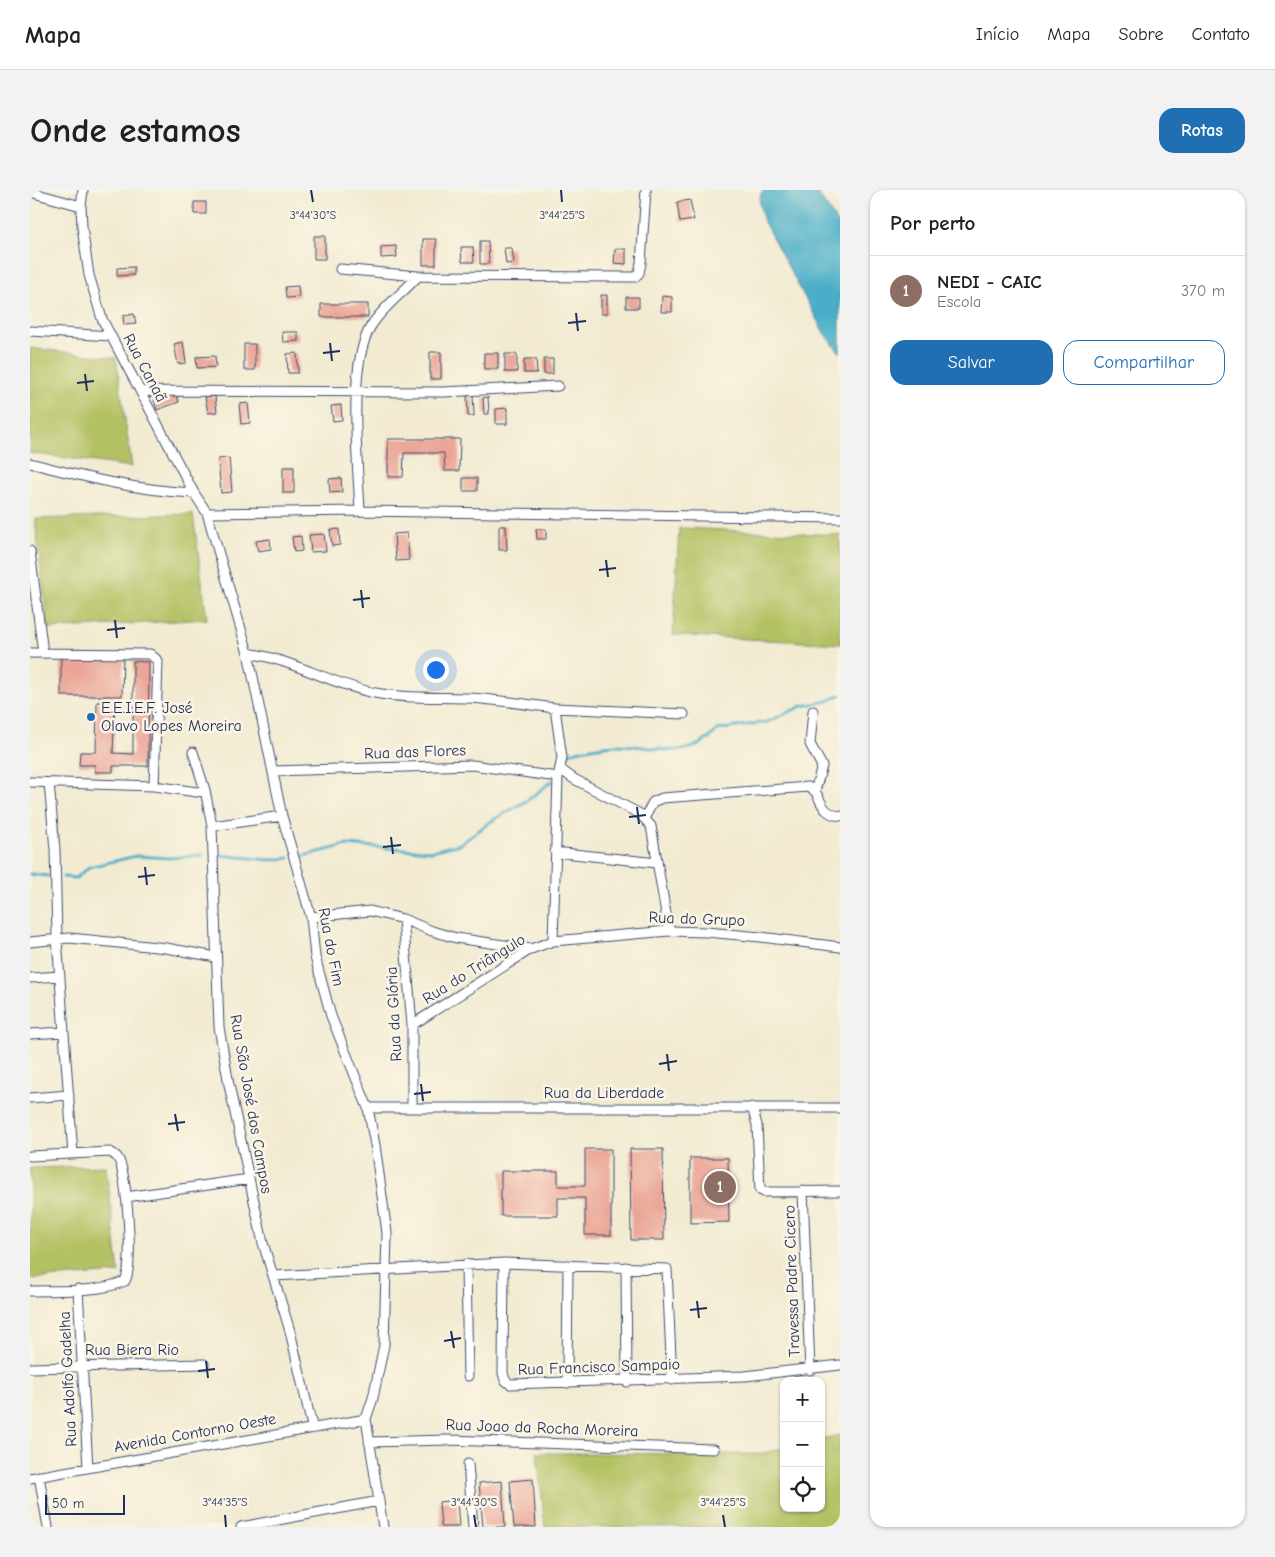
<!DOCTYPE html>
<html lang="pt">
<head>
<meta charset="utf-8">
<style>
  body { margin:0; font-family:"Comic Neue",sans-serif; background:#f2f2f2; color:#202124 }
  .controls { position:absolute; right:15px; bottom:15px; display:grid; overflow:hidden; border-radius:10px; box-shadow:0 1px 4px #0004 }
  .controls button { width:45px; height:45px; display:grid; place-items:center; padding:0; border:0; border-bottom:1px solid #e0e0e0; background:#fff; color:#202124; font:25px sans-serif }
  .scale { position:absolute; left:15px; bottom:12px; width:80px; box-sizing:border-box; padding-left:5px; border:2px solid #1b2f5e; border-top:0; font-size:14px; line-height:18px; white-space:nowrap; color:#1b2f5e; -webkit-text-stroke:4px #fcf5e5; paint-order:stroke }
  .you { position:absolute; left:405px; top:479px; width:18px; height:18px; margin:-12px; border:4px solid #fff; border-radius:50%; background:#1a73e8; box-shadow:0 0 0 8px #1a73e833 }
  .badge { display:grid; place-items:center; width:32px; height:32px; border-radius:50%; background:#1f6fb2; color:#fff; font-size:16px; font-weight:700 }
  .pin { position:absolute; translate:-50% -50%; border:2px solid #fff; box-shadow:0 1px 5px #0006 }
  .list { margin:0; padding:0; list-style:none }
  h2 { display:flex; justify-content:space-between; align-items:center; height:65px; margin:0; padding:0 20px; font-size:21px }
  h2 small { font-size:16px; font-weight:400; color:#757577 }
  .list li { display:grid; grid-template-columns:32px 1fr auto; gap:15px; align-items:center; box-sizing:border-box; height:70px; padding:0 20px; border-top:1px solid #e0e0e0 }
  .list b { display:block; font-size:19px; white-space:nowrap }
  .list p { margin:0; font-size:16px; white-space:nowrap; color:#757577 }
  .list em { font-size:16px; font-style:normal; color:#757577 }
  .actions { display:flex; gap:10px; padding:15px 20px }
  .actions a { flex:1; padding:11px 0; border:1px solid #1f6fb2; border-radius:15px; text-align:center; font-size:18px; color:#1f6fb2 }
  .actions .main { background:#1f6fb2; color:#fff }
  .icon { flex:none; width:28px; height:28px; fill:none; stroke:currentColor; stroke-width:2; stroke-linecap:round; stroke-linejoin:round }
  .map { position:relative; flex:none; width:810px; height:1337px; overflow:hidden; border-radius:15px }
  header { display:flex; align-items:center; gap:30px; box-sizing:border-box; height:70px; padding:0 25px; background:#fff; border-bottom:1px solid #e0e0e0 }
  header strong { font-size:24px }
  nav { display:flex; gap:28px; margin-inline-start:auto; font-size:18px }
  .intro { display:flex; align-items:center; justify-content:space-between; box-sizing:border-box; height:120px; padding:0 30px }
  h1 { margin:0; font-size:35px }
  .button { padding:12px 22px; border-radius:15px; background:#1f6fb2; color:#fff; font-size:18px; font-weight:700 }
  main { display:flex; gap:30px; padding:0 30px }
  aside { flex:1; background:#fff; border-radius:15px; box-shadow:0 1px 4px #0004 }
  .map>svg:first-child { display:block }
  .green { fill:#b4c163; stroke:#687860 }
  .water { fill:#49afc8; stroke:#326f93 }
  .lines { fill:none; stroke-linecap:round; stroke-linejoin:round }
  .stream { stroke:#49afc8; stroke-width:3 }
  .building { fill:#eba697 }
  .minor-casing { stroke:#3b4b6f; stroke-width:11 }
  .minor { stroke:#fff; stroke-width:9 }
  .ticks { fill:none; stroke:#1b2f5e; stroke-width:2 }
  .poi-dot { fill:#1f6fb2; stroke:#fcf5e5; stroke-width:2 }
  .labels { text-anchor:middle; dominant-baseline:central; stroke-width:5; stroke-linejoin:round; paint-order:stroke }
  .street-label { font-size:16px; fill:#1b2f5e; stroke:#fcf5e5 }
  .poi-label { font-size:16px; fill:#1b2f5e; stroke:#fcf5e5; text-anchor:start }
  .ticks-label { font-size:12px; text-anchor:middle; fill:#1b2f5e; stroke:#fcf5e5; stroke-width:5; stroke-linejoin:round; paint-order:stroke }
</style>
</head>
<body>
<header>
<strong>Mapa</strong>
<nav><a>Início</a><a>Mapa</a><a>Sobre</a><a>Contato</a></nav>
</header>
<div class="intro"><h1>Onde estamos</h1><a class="button">Rotas</a></div>
<main>
<div class="map">
<svg width="810" height="1337" viewBox="0 0 810 1337">
  <rect width="100%" height="100%" fill="#fcf5e5"/>
  <filter id="ink" filterUnits="userSpaceOnUse"><feTurbulence type="fractalNoise" baseFrequency=".02" numOctaves="2"/><feDisplacementMap in="SourceGraphic" scale="10" xChannelSelector="R" yChannelSelector="G"/><feConvolveMatrix kernelMatrix="1 2 1 2 8 2 1 2 1" color-interpolation-filters="sRGB"/></filter>
  <filter id="wash" filterUnits="userSpaceOnUse"><feTurbulence type="fractalNoise" baseFrequency=".0096" numOctaves="4" result="noise"/><feDisplacementMap in="SourceGraphic" scale="20" xChannelSelector="R" yChannelSelector="G"/><feGaussianBlur stdDeviation="1.12" result="paint"/><feColorMatrix in="noise" values="0 0 0 0 0 0 0 0 0 0 0 0 0 0 0 0 0 1.4 0 .05"/><feComposite in="paint" operator="in"/></filter>
  <g filter="url(#wash)">
    <rect width="100%" height="100%" fill="#f2ebd2"/>
    <path class="green" d="M0 158 86 168 102 277 0 263Z
      M163 324 177 429 18 439 5 329Z
      M649 338 810 345V454L643 445Z
      M76 976 89 1083 0 1089V978Z
      M810 1245V1337H515L507 1263 730 1264 754 1258V1318H791V1249Z"/>
    <path class="water" d="M735 0H780L789 5 810 36V163L795 145 734 32 729 13 731 3Z"/>
    <g class="lines">
      <path class="stream" d="M535 571 539 563C554 559 569 556 585 555 624 554 657 575 687 540L737 532 772 516 798 511 810 505
        M189 665 240 670 259 668
        M270 667 316 655 402 661 430 654 463 630 498 610 522 591
        M0 684 18 686
        M33 687 46 688 59 677 106 666 140 668 173 665"/>
    </g>
    <g id="blocks">
      <path class="building" d="M660 10 664 30 650 32 647 12Z
        M164 12H176V24H164Z
        M284 46H295V69H284Z
        M393 49H406V75H393Z
        M450 51H458L459 74H450Z
        M366 56 367 67 351 68V57Z
        M431 57H443L444 72H432Z
        M474 58H482L484 73 476 74Z
        M585 59H596V74L584 73Z
        M104 77V85L87 86V78Z
        M268 96 269 107 256 108 255 97Z
        M571 105H577V124H571Z
        M632 106 642 107V122H631Z
        M596 107H609V118H596Z
        M291 114H338V127H291Z
        M104 124 106 134 94 135 93 126Z
        M252 142H268V151L253 152Z
        M153 152 156 173 148 174 144 154Z
        M214 154H225V180H214Z
        M400 162H411V189H400Z
        M267 163 268 183H258L257 164Z
        M454 163H468V179H454Z
        M475 164H487V182H475Z
        M185 166 186 177 167 178 166 167Z
        M494 169H506L507 183H494Z
        M514 169H523V184H514Z
        M146 203 149 212 127 220 124 210Z
        M443 205 444 226H438L437 206Z
        M185 206 187 222 178 223 175 207Z
        M458 207 459 224H454L453 208Z
        M218 213 220 233 211 234 209 214Z
        M311 215 312 230 303 231 301 216Z
        M477 218V234H466V219Z
        M358 249H430L429 281H415L414 263H374L373 287H358Z
        M199 268 202 302 191 303 188 269Z
        M253 277H264V303H253Z
        M311 288 312 302 300 303 299 289Z
        M433 288H447V301H433Z
        M469 336H476L477 360H469Z
        M309 339 310 355 302 356 300 340Z
        M506 339H516V349H507Z
        M377 343 379 370 366 371 364 344Z
        M294 344 296 361 281 362 279 345Z
        M271 346 272 361 264 362 262 347Z
        M240 349 241 359 228 361 226 351Z
        M31 465 93 466 92 506H31Z
        M103 471 119 472 118 576H83V582H65V575H49L50 562H66L67 512H85L83 563 103 564Z
        M555 959H581V1045H555V1008H528V1026H471V981H528V996H555Z
        M600 959H633L634 1050H601Z
        M660 968H698L699 1032 660 1033Z
        M503 1289 506 1337H484L480 1291Z
        M472 1291 475 1337H453L449 1293Z
        M427 1310 429 1337H411L409 1312Z"/>
    </g>
  </g>
  <g filter="url(#ink)">
    <use href="#blocks" fill-opacity="0" stroke="#3b4b6f" stroke-width="1"/>
    <g class="lines">
      <defs>
        <path id="minor" d="M53 0 51 16 52 37 59 85 72 129 164 303 177 323 218 463 252 626 281 727 285 767 301 826 338 918 345 955 357 1043 354 1155 343 1208 336 1229 353 1337
          M0 2 51 16
          M310 79 388 86 605 87 609 83 611 73 616 0
          M0 141 81 146
          M111 201 414 202 528 196
          M0 273C54 287 109 301 164 303
          M330 321C328 275 317 175 341 136 353 117 373 103 388 86
          M177 323 330 321 810 328
          M0 361 13 463
          M0 463 120 464 128 471 124 596 0 592
          M218 463C263 470 301 494 345 503 381 510 416 506 452 509 476 511 501 515 525 518L532 568 528 587 523 751
          M525 518 654 524
          M783 521 780 554 792 576 785 601
          M163 562 175 600 182 636 189 837 199 895 233 1053 260 1141 282 1236
          M530 579 544 589 610 624 621 636 639 741
          M243 581 442 575 528 587
          M19 593 25 659 27 749 43 964
          M124 596 167 602 175 600
          M615 627 623 612 632 608 778 597 785 601C793 614 792 623 810 626
          M182 636 252 626
          M525 662 627 673
          M281 727 340 721 373 729 402 741 426 748 501 759
          M373 729 382 835V918
          M0 752 39 748 60 750 136 758 186 767
          M0 788 30 786
          M382 835 501 759 523 751 639 741 676 742 731 747 810 757
          M0 844 34 842
          M0 908 39 905
          M722 917 727 935 730 1000 734 1002 810 1001
          M338 918H810
          M0 966 80 962C84 964 87 966 89 970 97 988 104 1075 95 1091 67 1103 30 1100 0 1101
          M773 1001 780 1180
          M96 1007 219 989
          M474 1073 637 1079 642 1190
          M436 1074 438 1186
          M596 1077 597 1192
          M244 1086 474 1073 473 1183 475 1190 480 1194 715 1186 810 1175
          M48 1099 58 1278
          M0 1178 174 1174
          M537 1193 538 1075
          M339 1252 418 1250 684 1259
          M438 1274 443 1337
          M9 1286 18 1337
          M0 1288 336 1229
          M211 1337 349 1311"/>
      </defs>
      <use href="#minor" class="minor-casing"/>
      <use href="#minor" class="minor"/>
    </g>
  </g>
  <path class="ticks" d="M281 0 283 12M531 0 532 12M546 123 548 141M538 133 556 131M300 153 302 171M293 163 310 161M55 184 57 201M47 193 64 191M576 370 578 387M569 380 586 378M331 400 333 418M323 410 340 408M85 430 87 448M77 440 95 438M607 617 609 634M599 627 616 625M361 647 363 664M353 657 371 655M115 677 117 695M108 687 125 685M637 864 639 881M629 874 647 871M391 894 393 911M384 904 401 902M145 924 148 941M138 934 155 932M667 1111 669 1128M660 1120 677 1118M421 1141 424 1158M414 1151 431 1148M176 1171 178 1188M168 1181 185 1179M195 1325 196 1337M444 1325 446 1337M693 1325 695 1337"/>
  <circle class="poi-dot" cx="61" cy="527" r="5"/>
  <g class="labels">
    <g class="street-label">
      <text transform="translate(115 178) rotate(62)">Rua Canaã</text>
      <text transform="translate(385 562) rotate(-2)">Rua das Flores</text>
      <text transform="translate(667 729) rotate(2)">Rua do Grupo</text>
      <text transform="translate(301 757) rotate(79)">Rua do Fim</text>
      <text transform="translate(444 779) rotate(-32)">Rua do Triângulo</text>
      <text transform="translate(364 824) rotate(-93)">Rua da Glória</text>
      <text x="574" y="903">Rua da Liberdade</text>
      <text transform="translate(221 914) rotate(80)">Rua São José dos Campos</text>
      <text transform="translate(762 1091) rotate(-92)">Travessa Padre Cicero</text>
      <text x="102" y="1160">Rua Biera Rio</text>
      <text transform="translate(569 1177) rotate(-2)">Rua Francisco Sampaio</text>
      <text transform="translate(38 1189) rotate(-93)">Rua Adolfo Gadelha</text>
      <text transform="translate(512 1238) rotate(2)">Rua Joao da Rocha Moreira</text>
      <text transform="translate(165 1243) rotate(-10)">Avenida Contorno Oeste</text>
    </g>
    <g class="poi-label">
      <text x="71" y="518">E.E.I.E.F. José<tspan x="71" dy="18">Olavo Lopes Moreira</tspan></text>
    </g>
  </g>
  <g class="ticks-label">
    <text x="283" y="29">3°44'30"S</text>
    <text x="532" y="29">3°44'25"S</text>
    <text x="195" y="1316">3°44'35"S</text>
    <text x="444" y="1316">3°44'30"S</text>
    <text x="693" y="1316">3°44'25"S</text>
  </g>
</svg>
<div class="controls">
<button>+</button>
<button>−</button>
<button><svg class="icon" aria-label="locate" viewBox="0 0 24 24"><circle cx="12" cy="12" r="6"/><path d="M12 2v4M12 18v4M2 12h4M18 12h4"/></svg></button>
</div>
<div class="scale">50 m</div>
<div class="you"></div>
<div class="pin badge" style="left:690px;top:997px;background:#8d6e63">1</div>
</div>
<aside>
<h2>Por perto<small></small></h2>
<ul class="list">
<li><span class="badge" style="background:#8d6e63">1</span><div><b>NEDI - CAIC</b><p>Escola</p></div><em>370 m</em></li>
</ul>
<div class="actions"><a class="main">Salvar</a><a>Compartilhar</a></div>
</aside>
</main>
</body>
</html>
